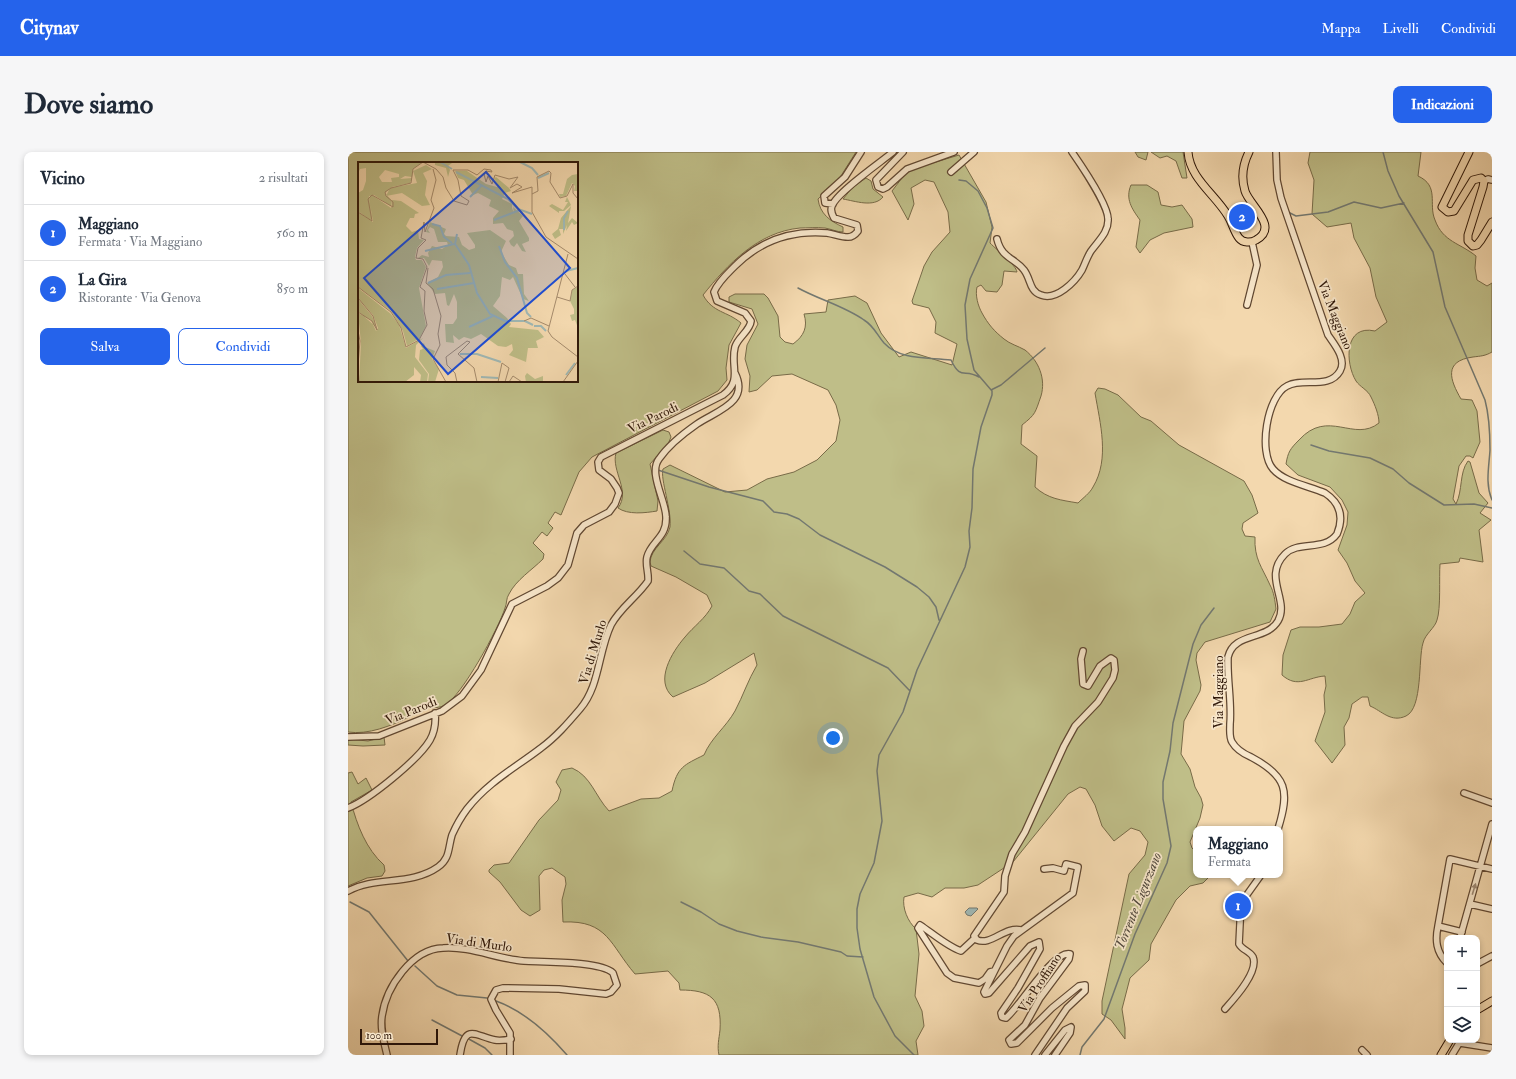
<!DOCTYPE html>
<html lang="it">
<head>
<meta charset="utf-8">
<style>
  body { margin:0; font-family:"IM FELL Double Pica",serif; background:#f6f6f7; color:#1f2937 }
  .controls { position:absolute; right:12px; bottom:12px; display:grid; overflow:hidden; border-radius:8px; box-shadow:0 2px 6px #0003 }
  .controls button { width:36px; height:36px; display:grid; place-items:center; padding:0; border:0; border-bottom:1px solid #e0e1e3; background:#fff; color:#1f2937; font:20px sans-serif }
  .scale { position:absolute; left:12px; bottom:10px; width:78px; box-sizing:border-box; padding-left:4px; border:2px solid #301809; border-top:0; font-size:11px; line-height:14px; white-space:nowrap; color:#301809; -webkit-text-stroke:3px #f7e6ca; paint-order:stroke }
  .you { position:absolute; left:485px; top:586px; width:14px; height:14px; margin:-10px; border:3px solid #fff; border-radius:50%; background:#1a73e8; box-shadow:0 0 0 6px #1a73e833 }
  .badge { display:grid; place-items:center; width:26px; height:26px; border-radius:50%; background:#2563eb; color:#fff; font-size:13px; font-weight:700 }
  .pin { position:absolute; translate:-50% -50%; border:2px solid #fff; box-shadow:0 1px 4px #0006 }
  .popup { position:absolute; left:845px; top:674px; width:90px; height:52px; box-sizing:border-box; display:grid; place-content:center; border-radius:8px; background:#fff; filter:drop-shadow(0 1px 3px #0005); font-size:13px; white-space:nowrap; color:#747a83 }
  .popup b { font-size:15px; color:#1f2937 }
  .popup::after { content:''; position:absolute; left:50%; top:100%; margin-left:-8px; border:8px solid transparent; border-top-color:#fff }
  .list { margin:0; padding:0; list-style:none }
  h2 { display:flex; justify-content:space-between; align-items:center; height:52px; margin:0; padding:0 16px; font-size:17px }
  h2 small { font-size:13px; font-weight:400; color:#747a83 }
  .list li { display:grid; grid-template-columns:26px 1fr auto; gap:12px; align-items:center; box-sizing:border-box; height:56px; padding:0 16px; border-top:1px solid #e0e1e3 }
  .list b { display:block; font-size:15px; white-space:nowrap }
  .list p { margin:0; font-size:13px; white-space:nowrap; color:#747a83 }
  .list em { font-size:13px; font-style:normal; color:#747a83 }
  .actions { display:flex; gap:8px; padding:12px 16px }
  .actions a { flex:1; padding:9px 0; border:1px solid #2563eb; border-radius:8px; text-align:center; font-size:14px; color:#2563eb }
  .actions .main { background:#2563eb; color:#fff }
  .icon { flex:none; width:22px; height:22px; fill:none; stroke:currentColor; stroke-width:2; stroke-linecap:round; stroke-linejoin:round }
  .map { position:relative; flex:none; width:1144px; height:903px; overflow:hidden; border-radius:8px }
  header { display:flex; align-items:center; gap:24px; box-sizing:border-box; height:56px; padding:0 20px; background:#2563eb; color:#fff }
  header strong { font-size:19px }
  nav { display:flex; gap:22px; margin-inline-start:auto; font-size:14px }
  .intro { display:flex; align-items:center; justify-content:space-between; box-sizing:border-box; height:96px; padding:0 24px }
  h1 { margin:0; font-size:28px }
  .button { padding:10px 18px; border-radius:8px; background:#2563eb; color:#fff; font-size:14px; font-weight:700 }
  main { display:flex; gap:24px; padding:0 24px }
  aside { flex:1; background:#fff; border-radius:8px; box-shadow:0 2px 6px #0003 }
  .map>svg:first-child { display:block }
  .green { fill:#bfbe88; stroke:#786b48; fill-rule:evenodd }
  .water { fill:#9fb8b5; stroke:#737870 }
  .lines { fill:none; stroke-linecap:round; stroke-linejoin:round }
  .stream { stroke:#737870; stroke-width:1.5 }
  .minor-casing { stroke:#614832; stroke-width:8 }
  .major-casing { stroke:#301809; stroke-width:9 }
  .minor { stroke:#f7e6ca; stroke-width:5.5 }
  .major { stroke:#f3d8ae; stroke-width:7 }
  .oneway { fill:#9d8973 }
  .labels { text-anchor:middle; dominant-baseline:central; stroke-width:3.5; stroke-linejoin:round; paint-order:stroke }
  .street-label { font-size:13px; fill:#301809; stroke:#f7e6ca }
  .water-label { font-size:14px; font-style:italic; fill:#51483d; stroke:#f7e6ca }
  .inset-river { fill:none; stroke:#9fb8b5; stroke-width:2 }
  .inset-road { fill:none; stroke:#a58b6c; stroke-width:1 }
  .view { fill:#1d4ed8; fill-opacity:0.15; stroke:#1d4ed8; stroke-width:2 }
  .inset-edge { fill:none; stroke:#301809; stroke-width:2 }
</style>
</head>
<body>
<header>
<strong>Citynav</strong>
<nav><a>Mappa</a><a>Livelli</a><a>Condividi</a></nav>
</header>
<div class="intro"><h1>Dove siamo</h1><a class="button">Indicazioni</a></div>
<main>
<aside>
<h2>Vicino<small>2 risultati</small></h2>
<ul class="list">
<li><span class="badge">1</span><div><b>Maggiano</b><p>Fermata · Via Maggiano</p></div><em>560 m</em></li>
<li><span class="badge">2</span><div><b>La Gira</b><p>Ristorante · Via Genova</p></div><em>850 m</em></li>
</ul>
<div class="actions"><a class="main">Salva</a><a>Condividi</a></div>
</aside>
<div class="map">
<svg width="1144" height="903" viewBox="0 0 1144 903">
  <rect width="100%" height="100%" fill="#f3d8ae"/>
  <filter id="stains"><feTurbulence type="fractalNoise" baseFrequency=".005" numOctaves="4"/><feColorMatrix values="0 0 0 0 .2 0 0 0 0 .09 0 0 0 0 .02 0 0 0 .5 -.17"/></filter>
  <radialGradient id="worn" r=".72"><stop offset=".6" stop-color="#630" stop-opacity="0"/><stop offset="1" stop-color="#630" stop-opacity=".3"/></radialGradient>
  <path class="green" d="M0 0H508L491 27 470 47C472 62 482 69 495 75V80C489 80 483 77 477 76 469 75 459 76 452 76 410 80 380 112 355 143 365 161 379 159 393 171L381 193 378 216 379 228 370 239 244 305 231 320 213 363 207 360 200 371 205 376 199 384 194 380 185 391 196 402 195 407C184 418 168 428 161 442 158 446 159 452 157 456 151 476 113 545 97 553 89 558 77 554 71 558 67 560 64 563 61 565 43 574 20 583 0 580ZM11 11H229V229H11Z
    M787 0H800L798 8 790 5Z
    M803 0H835L839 26H834L828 9 819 4 812 6Z
    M962 0H1073L1070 24C1092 34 1080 52 1087 68 1095 90 1112 91 1128 104L1127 116 1129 128 1139 134 1144 131V200C1137 204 1133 204 1125 205 1095 209 1102 228 1113 247L1124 248 1129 259 1132 290 1125 306 1122 304H1118L1111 314 1105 347 1108 352C1115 338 1111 321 1120 309L1122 310 1131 341 1140 351 1132 361 1143 368 1131 378 1135 410 1112 406 1111 410 1092 412C1091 425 1093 457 1089 468 1087 476 1077 482 1075 491 1070 507 1075 556 1058 564 1043 571 1034 559 1022 554L1020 545H1014L1004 552 1001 566 996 575 997 593 984 611 967 589 977 560 976 543 978 534 977 524C960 525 950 537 934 523L935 503 943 478 952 475H971L994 472 1002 462 1007 450 1017 441 1007 429 999 411 990 398 999 373 1000 360 994 348 982 335 950 323 938 312C940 300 942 297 951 288 980 256 1006 291 1031 271 1031 263 1027 253 1023 245 1020 238 1012 235 1008 229 997 211 996 172 1027 179L1039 170 1028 145 1022 116 1006 86 1003 71 979 75 964 62 966 28 960 11Z
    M611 3 638 50 644 75 642 91C649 98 668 113 669 120L656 119 654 133 649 140 638 139 633 133 629 135C627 143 630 154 634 161 640 172 646 179 656 187 662 192 670 194 677 198 691 209 698 227 693 244 687 261 688 262 674 273L673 292 689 304 687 335C700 347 713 348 730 351 735 346 742 341 745 335 762 307 752 271 747 241L750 236 757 237 770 243 793 265 803 269 831 293 896 329 904 343 910 361 895 371 894 377 897 384 907 385C906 407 914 415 922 433 926 440 927 449 928 457L922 470 857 490 849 501 848 508 853 533 852 539 836 569 833 602 842 617 847 635 853 646 855 653 852 666 842 690 844 696 848 700V723H863L855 731 842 734 828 748 803 792 801 808 782 826 774 857 777 876V887L763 868 754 862V849L781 722 797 703 800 690 792 679 783 676 766 689 754 674 747 653 738 637 732 635 720 642 665 710 630 733 616 736H597L584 745 570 741 556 745C554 756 560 770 568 777L571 802 567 844 574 859 576 874 568 889 570 903H371C369 894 371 887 372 878 374 846 362 838 332 838L331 831 320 819 287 822C262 793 260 768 215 770L214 748 218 732 217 725 204 716 196 718 191 724 192 758 182 764 173 758 152 730 141 720V718L146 713 161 711 191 668 210 648 213 638 208 630 214 618 224 616C243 624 247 644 261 659L293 647 311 646 324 639C329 615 336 613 356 603 363 586 378 575 387 559 395 544 400 528 409 513L406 501 357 531 325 545C306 529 324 500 337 485 346 474 357 467 364 454L359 443 328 425 303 414 302 410C303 396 319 389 322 375 324 358 312 327 315 317L322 313 377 340 399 338 419 327 446 320 469 308 488 289 492 268 488 253 480 238 444 222 424 224 409 238 401 240 402 224 397 207 399 193 410 172 404 157 381 150V145L387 142H416L420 146 430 164 432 185 437 190 445 192C456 184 460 175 456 162L478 160 480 148 507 144 519 151 533 181 551 205 563 200 604 213 609 192 587 181 588 170 581 156 565 152 564 149 576 114 584 100 602 80 600 60 586 30 577 28 563 36 566 52 560 68 544 39 557 22 568 16Z
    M518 26 523 29 525 37 535 45C526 56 507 49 495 47L504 36Z
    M783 33H799L810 40 813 53 824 55 834 53 844 67 845 75 816 81 802 88 792 101 788 95 792 68C784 57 777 47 783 33Z
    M315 278 321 280 323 285 320 292 302 312 310 349 309 359C297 361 280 363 270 356 283 339 263 319 268 301Z
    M36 585 37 593 15 594 0 593V587L20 589Z
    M4 620 10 632 18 626 24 638 3 650C9 673 18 697 36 713L37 719 34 724 19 726 0 734V621Z"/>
  <path class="water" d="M621 756H629L630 757 623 764 619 763 617 760Z"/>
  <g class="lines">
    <path class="stream" d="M1035 0 1040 19 1051 44 1085 100 1097 155 1137 248C1141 263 1142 282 1142 298 1141 315 1137 332 1144 348
      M942 61 948 64 980 60 1006 50 1033 56 1056 51
      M450 136C472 148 496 154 516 168 526 174 529 183 536 191 553 209 581 205 603 208 613 229 616 216 631 225
      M643 238 653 233 697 196
      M963 293 981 299 1022 306 1045 317 1061 331 1096 353 1126 352 1144 356
      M310 318 361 335 415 349 426 360 439 362 451 367 472 383 537 415 569 435 581 445 588 455 591 468
      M336 399 352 412 376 416 401 439 412 442 435 464 540 516 562 539
      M2 750 21 760 60 809
      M333 750 353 760 371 772 389 779 413 785 450 790 493 800 499 804 515 805
      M67 814 89 834 109 843 139 846
      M148 849C176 859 200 881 219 903
      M84 868 116 885
      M119 886 137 896 144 903
      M566 903 547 884 526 845 512 797 509 776V757L512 742 526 711 534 669 529 619 531 603 555 560 569 518 617 415 622 395 621 379 624 356 625 317 633 275 644 243V239L626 218 619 187 617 153 622 127 645 76 639 56 630 39 618 29 611 28
      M732 903 734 895 756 867 787 782 819 711 823 694 815 647V630L822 599 825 571 845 492 853 473 866 456"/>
    <defs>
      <path id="minor" d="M555 0 528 28 530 35 535 37 539 35 559 17 606 0
        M928 0 929 28 933 46 980 183C986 192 999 207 992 219 981 238 955 225 939 234 919 244 910 300 925 317 936 330 961 334 977 341 992 351 996 365 989 382 976 400 951 388 937 402 914 425 942 448 930 469 918 489 886 480 880 505 879 528 884 550 882 572 882 578 881 585 884 590 888 597 896 602 903 605 939 624 942 639 930 677
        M603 20 626 0
        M1136 29 1140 27 1144 28
        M485 52 477 51 476 44 497 25 513 0
        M649 87C654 107 666 105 676 118 683 127 681 139 693 143 708 149 727 130 734 118 737 112 739 105 743 99 750 89 761 80 760 67 760 53 733 13 724 0
        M899 153 909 113 904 90
        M0 585 31 584 94 559 114 544 133 518 164 452 199 434 210 426 220 413 229 381 236 373 261 360 267 352 271 341 269 336 263 327 251 318 250 310 253 305 375 243C395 228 382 215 387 195 390 185 402 179 403 169L397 161 369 149 366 140C370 130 379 122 387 114 412 89 443 78 479 81 486 82 493 85 500 85 504 85 507 83 510 79L509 73 486 66C484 62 482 58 484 54 488 41 533 10 545 0
        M1116 641 1144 651
        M0 656C21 648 71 607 82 588 87 579 88 571 87 561
        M0 739C28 724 63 734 90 715 102 707 100 696 104 683 108 674 113 665 119 657 140 630 167 616 193 596 208 585 220 571 232 557 252 534 250 500 263 473 272 456 289 445 300 429 301 421 297 413 299 405 303 389 319 386 318 365 318 349 300 321 311 307 320 294 336 281 349 272 368 259 402 251 387 221
        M1122 752 1144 757
        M1090 774C1087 788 1088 800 1099 811
        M673 778C657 774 643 794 629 788L626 784 656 740 657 724 664 702 677 680 716 594 727 574 750 550 765 526 767 518 766 508 763 506 752 514 740 534 735 532 733 507 735 499
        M1114 780 1090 774 1102 707 1144 717
        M627 786 613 799C600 795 584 781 572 773L570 776 599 821 606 826 631 831 637 827 642 820 646 819
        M1112 786 1144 672
        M1129 812 1144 804
        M877 857C886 847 911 820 905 805 902 799 894 798 891 792L893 751 913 723
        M1112 891 1144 896
        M1014 898 1019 903
        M39 903C36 890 32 877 34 864 38 835 64 797 95 796 122 794 149 807 176 809 195 810 253 809 265 821L269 833 263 840 258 842 211 837 155 836 148 838 143 847 148 858 162 881V903
        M112 903C117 870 127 884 147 888 152 889 158 888 163 887
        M687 903 719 856 737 839V833L731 834 704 856 669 891 663 892 661 888 677 873 692 846 721 807 722 802C705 798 671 856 658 866L654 865 653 861 670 836 692 797 691 790 682 794 641 841 637 842 636 840 659 794 666 784 725 741 730 715 718 712 716 719 705 716 696 717
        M697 903 717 878 723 875 722 881 707 903
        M1104 903 1113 888"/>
      <path id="major" d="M840 0C842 27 867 42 880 64 884 70 886 80 891 86 895 91 903 91 908 88 932 75 901 53 897 39 893 26 895 12 901 0
        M1121 0 1094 55 1100 60 1106 59 1125 28 1133 26 1136 29 1135 35 1120 83V89L1125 94 1129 93 1133 88 1144 70
        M1129 858 1144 849
        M1093 903 1102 888"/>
    </defs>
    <use href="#minor" class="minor-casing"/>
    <use href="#major" class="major-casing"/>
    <use href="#minor" class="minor"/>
    <use href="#major" class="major"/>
  </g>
  <defs><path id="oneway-solid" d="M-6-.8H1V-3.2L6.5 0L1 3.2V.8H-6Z"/></defs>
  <use class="oneway" href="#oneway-solid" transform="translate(1126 737) rotate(-73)"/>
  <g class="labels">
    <g class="street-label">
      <text transform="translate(987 163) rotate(68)">Via Maggiano</text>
      <text transform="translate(305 266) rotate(-26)">Via Parodi</text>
      <text transform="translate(245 500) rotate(-73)">Via di Murlo</text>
      <text transform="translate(871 540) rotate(-90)">Via Maggiano</text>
      <text transform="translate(63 559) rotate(-22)">Via Parodi</text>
      <text transform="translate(131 791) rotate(8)">Via di Murlo</text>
      <text transform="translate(692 831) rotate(-57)">Via Proffiano</text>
    </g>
    <g class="water-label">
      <text transform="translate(790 749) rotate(-68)">Torrente Ligurzano</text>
    </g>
  </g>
  <g transform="translate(10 10)">
    <rect width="220" height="220" fill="#f3d8ae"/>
    <path d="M0 0H65L55 7 54 15 47 14 42 17 54 16 52 21 34 25 27 31 34 39V45L16 33 11 34 14 57 12 58 0 49V31L5 28 8 19V6L2 7 0 11ZM27 8 41 12V15L33 16 34 20H24L21 15ZM77 0 94 1 90 4 92 8 90 15 88 6 77 3ZM68 3 74 7 65 11 69 19 67 33 72 43 64 44 44 31 28 34 32 26 59 21 55 9ZM97 9H109L128 22 139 25 140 23 136 17 138 15 151 26 153 29 147 31 144 37 154 42V46L156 51 155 45 165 54 161 59 171 76V79L164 82 168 90 164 89 159 81 156 85 153 83 151 79 156 74 155 69 149 67 145 61 135 62V56L141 49 131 44 133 38 120 31 115 33 106 18 100 16ZM220 12V29H216L217 24 214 21 208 34 202 35 201 32H205L209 17 214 13ZM14 33 33 46 34 38 43 39 61 51 57 52 56 56H52L48 64 54 70 60 68 61 77 66 78 59 86 57 95 58 98H64L68 105 61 126 68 164 62 176 49 184 45 169 33 149 0 125V50L15 60 11 36ZM209 35 213 43 206 49H201V51L191 44 194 42 205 48 210 40H207ZM213 44 210 61 214 56 220 61 216 63 214 60 208 69 209 63 205 72V67H201L203 73 197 77 194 72 200 67 203 56ZM72 60 88 67 86 72 88 74 101 75 104 83 111 88 117 86V83L109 71 132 68 148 79 143 90 151 103 158 106 160 112H165L166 132 171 139 165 137 155 115 152 118 144 115 142 134 135 144 149 156 153 162 151 165 180 168 186 175 178 179 180 186H170L168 200 151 193 155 188 154 182 148 185 140 184 123 172 113 177 106 175 101 178 95 173 96 181 88 180 87 162H95L99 156V140L96 132 91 144 89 143 87 131 77 132 69 121 80 115 85 105 84 99 74 98 71 104 66 96H60L64 93 71 95 70 91 74 84 84 87 90 83 89 80H80L76 67 72 65 70 68 72 71 68 70ZM220 125 219 135 220 166 217 158 214 159 212 153 216 152V147L212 139 214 128ZM0 126 33 152 41 163 48 186 65 176 58 183 57 195 70 212 69 220H62L63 213 56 205V213L47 220H1L3 181 0 151 13 158 18 169 20 166 15 153 0 136ZM0 137 14 154 19 166 0 149ZM66 181 67 185 77 189 74 197 81 207 77 220H70L71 212 61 198 62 188 65 187 63 184ZM169 211 177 217 185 214V220H168L167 214Z" fill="#bfbe88" fill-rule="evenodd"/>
    <path class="inset-river" d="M82 0 94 7M162 0 174 6 180 13M98 10 150 37 160 47 174 52M180 16 191 11M112 35 123 24M136 58 162 48M74 62 82 64 86 75 94 81M206 68V56L210 49M99 72 97 82 111 103 119 131 132 152 147 159H167L175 163M141 84 147 100 159 116 169 151 173 155M67 89 96 82M208 109 220 106M70 121 88 113 112 111M79 127 116 121M176 164H183L188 169M111 165 135 154M102 192H119L143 200M208 213 217 201M123 215 140 216"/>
    <path class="inset-road" d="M65 0 78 7 85 15 88 26 96 39 109 43 111 39 103 34 100 18 95 8H110L119 13 126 7 133 8 134 10 128 9 126 12 128 20 130 14 134 22 137 13 151 17 160 15 152 26 159 22 164 25 154 31 174 25V50L188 75 220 97M174 32 180 29 179 15 191 9 193 11 192 20 202 36 209 34 215 22V31L220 37M0 50 14 59 10 37 14 33 35 45V40L28 34 27 30 33 26 53 21 55 7 65 0M67 70 76 46 73 38 78 18 75 7M210 92 190 169 194 175 220 195M70 106 68 121 75 127 83 154 80 172 82 183 75 197 88 220M207 112 217 125M0 125 33 150 43 166 48 185 61 178 69 163 66 149 67 129 62 125 69 105 65 97 58 96 60 86 68 78 63 76 66 60 67 70M199 135 212 139 214 128 220 124M0 136 15 154 19 168 14 159 0 150M166 159 173 156 191 164M0 169 2 179 0 203M112 180 100 192 116 206 119 220M0 205 1 220M99 220 97 211 89 203 88 195 109 179 112 180M140 220 144 201 151 206 147 220M151 220 155 214 164 220M205 220 220 199"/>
    <path class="view" d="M128 10 212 106 90 212 6 116Z"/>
    <rect width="220" height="220" class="inset-edge"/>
  </g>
  <rect width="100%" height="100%" filter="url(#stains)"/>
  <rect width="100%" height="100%" fill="url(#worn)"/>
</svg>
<div class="controls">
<button>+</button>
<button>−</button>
<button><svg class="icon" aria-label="layers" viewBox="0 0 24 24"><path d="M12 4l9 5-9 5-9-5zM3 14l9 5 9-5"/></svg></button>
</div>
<div class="scale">100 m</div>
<div class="you"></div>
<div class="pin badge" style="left:890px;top:754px">1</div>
<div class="popup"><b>Maggiano</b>Fermata</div>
<div class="pin badge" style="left:894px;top:65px">2</div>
</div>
</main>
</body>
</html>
